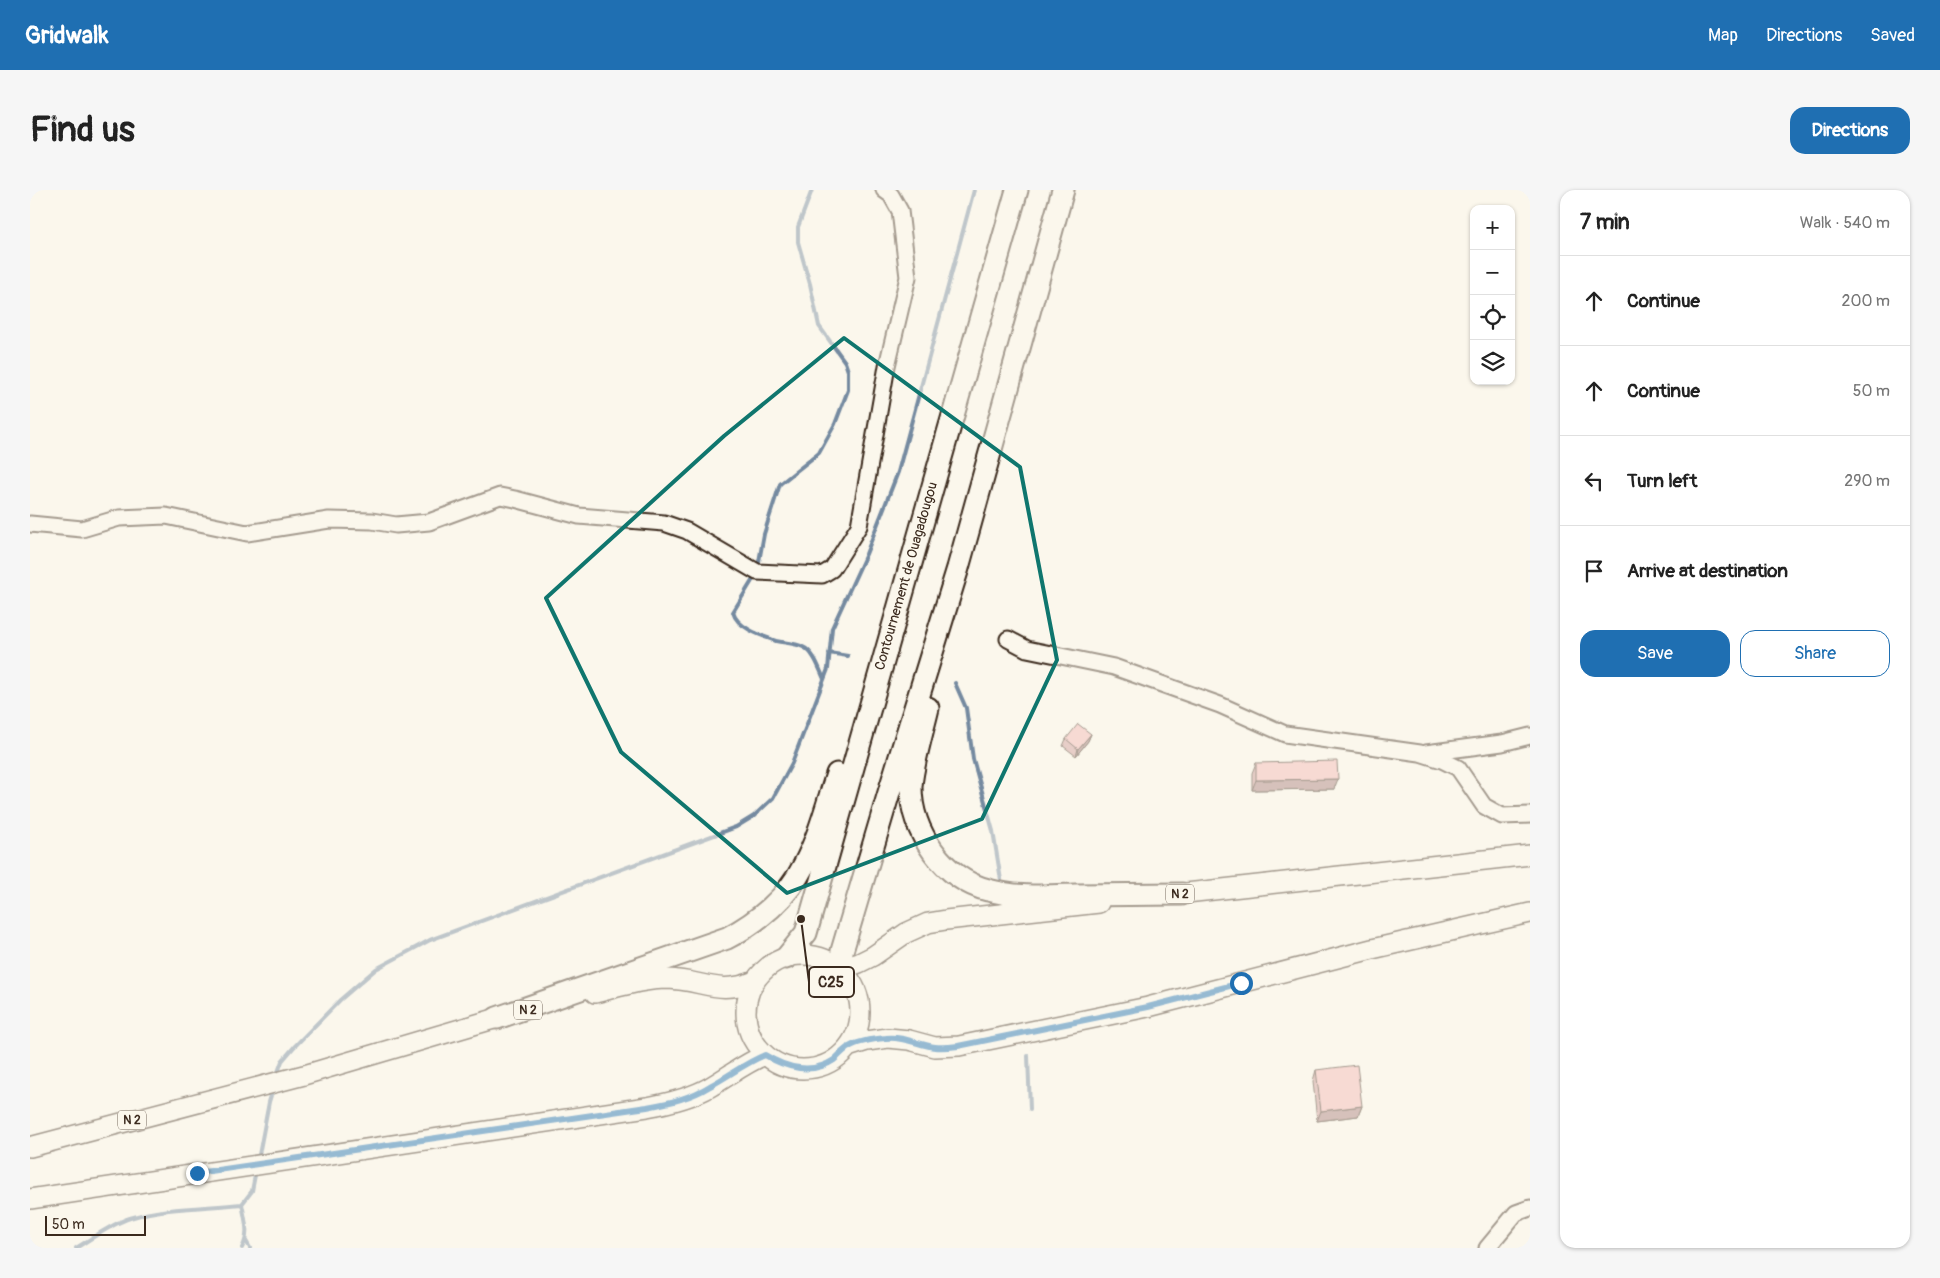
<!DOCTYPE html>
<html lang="en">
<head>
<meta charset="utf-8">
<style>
  body { margin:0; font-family:Pangolin,sans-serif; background:#f6f6f6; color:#222 }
  .controls { position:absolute; right:15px; top:15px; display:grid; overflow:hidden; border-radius:10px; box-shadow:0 1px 4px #0004 }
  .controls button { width:45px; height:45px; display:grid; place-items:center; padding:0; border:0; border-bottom:1px solid #e0e0e0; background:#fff; color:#222; font:25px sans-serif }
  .scale { position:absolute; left:15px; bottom:12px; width:101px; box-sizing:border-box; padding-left:5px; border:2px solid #3b2a1e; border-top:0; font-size:14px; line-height:18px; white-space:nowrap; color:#3b2a1e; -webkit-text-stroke:4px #fbf7ec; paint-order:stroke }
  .stop { position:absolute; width:15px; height:15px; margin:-11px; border:4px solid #1f6fb2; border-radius:50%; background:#fff }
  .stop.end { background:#1f6fb2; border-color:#fff; box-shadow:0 1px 5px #0008 }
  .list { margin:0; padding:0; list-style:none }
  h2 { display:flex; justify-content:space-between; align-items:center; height:65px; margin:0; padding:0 20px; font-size:21px }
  h2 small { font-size:16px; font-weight:400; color:#767676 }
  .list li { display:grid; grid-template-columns:32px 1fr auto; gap:15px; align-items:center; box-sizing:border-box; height:90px; padding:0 20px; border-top:1px solid #e0e0e0 }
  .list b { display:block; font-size:19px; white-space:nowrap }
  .list em { font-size:16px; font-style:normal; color:#767676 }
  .actions { display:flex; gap:10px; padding:15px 20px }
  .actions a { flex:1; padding:11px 0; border:1px solid #1f6fb2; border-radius:15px; text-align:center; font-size:18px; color:#1f6fb2 }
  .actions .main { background:#1f6fb2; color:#fff }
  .icon { flex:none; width:28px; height:28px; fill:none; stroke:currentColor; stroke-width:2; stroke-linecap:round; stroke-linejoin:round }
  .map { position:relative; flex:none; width:1500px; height:1058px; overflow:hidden; border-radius:15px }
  header { display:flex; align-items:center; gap:30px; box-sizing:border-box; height:70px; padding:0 25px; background:#1f6fb2; color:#fff }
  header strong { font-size:24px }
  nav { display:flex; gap:28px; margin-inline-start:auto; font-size:18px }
  .intro { display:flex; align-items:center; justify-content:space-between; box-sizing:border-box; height:120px; padding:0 30px }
  h1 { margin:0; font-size:35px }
  .button { padding:12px 22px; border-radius:15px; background:#1f6fb2; color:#fff; font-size:18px; font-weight:700 }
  main { display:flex; gap:30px; padding:0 30px }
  aside { flex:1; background:#fff; border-radius:15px; box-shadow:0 1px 4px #0004 }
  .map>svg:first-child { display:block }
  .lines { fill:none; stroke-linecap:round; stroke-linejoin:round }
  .stream { stroke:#758aa0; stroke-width:4 }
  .minor-casing { stroke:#3b2a1e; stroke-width:19 }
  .major-casing { stroke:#3b2a1e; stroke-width:22 }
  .highway-casing { stroke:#3b2a1e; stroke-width:25 }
  .minor { stroke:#fbf7ec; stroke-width:15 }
  .major { stroke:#fbf7ec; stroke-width:19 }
  .highway { stroke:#fbf7ec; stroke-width:21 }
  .wall { fill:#cf9c9b; stroke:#3b2a1e }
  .shaded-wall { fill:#a97f7e; stroke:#3b2a1e }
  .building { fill:#f1b5b4; stroke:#3b2a1e }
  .route { stroke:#1f6fb2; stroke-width:6 }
  .marked { fill:none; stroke:#0f766e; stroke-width:4; stroke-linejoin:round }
  .labels { text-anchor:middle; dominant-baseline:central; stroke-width:4; stroke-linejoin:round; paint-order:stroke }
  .shield { fill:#fbf7ec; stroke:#75685c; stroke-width:1 }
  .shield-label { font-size:12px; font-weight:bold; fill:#3b2a1e }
  .street-label { font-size:14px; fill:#3b2a1e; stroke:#fbf7ec }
  .leader { fill:none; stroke:#3b2a1e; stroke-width:2 }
  .callout-dot { fill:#3b2a1e; stroke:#fbf7ec; stroke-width:2 }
  .callout { fill:#fbf7ec; stroke:#3b2a1e; stroke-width:2 }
  .callout-label { font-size:15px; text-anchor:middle; font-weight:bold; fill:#3b2a1e }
</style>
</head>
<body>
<header>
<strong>Gridwalk</strong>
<nav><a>Map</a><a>Directions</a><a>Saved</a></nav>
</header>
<div class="intro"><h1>Find us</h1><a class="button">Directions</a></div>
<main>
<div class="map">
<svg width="1500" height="1058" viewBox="0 0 1500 1058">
  <rect width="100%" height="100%" fill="#fbf7ec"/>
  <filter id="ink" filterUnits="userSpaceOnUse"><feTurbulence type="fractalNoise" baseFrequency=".02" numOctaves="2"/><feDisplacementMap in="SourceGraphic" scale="10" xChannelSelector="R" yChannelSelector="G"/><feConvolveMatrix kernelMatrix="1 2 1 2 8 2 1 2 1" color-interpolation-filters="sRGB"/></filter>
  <g filter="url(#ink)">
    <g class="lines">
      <path class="stream" d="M728 377 734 344 750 294 789 263 805 234 818 200V181L815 172 789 136 780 94 768 52V37L782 0
        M725 386 703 422C707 438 732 446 746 451 755 453 765 453 773 457 784 462 789 478 794 489
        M799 463 818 466
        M925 493 936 518 943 569 963 641 971 690
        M998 866 1000 919
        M247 885 252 871 264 857 310 810 346 779 400 750 706 637 724 626 743 608 762 573 798 479 802 438 836 364 868 282 944 0
        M228 970 239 912 243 899
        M216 1051 220 1058
        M46 1058C63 1048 81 1034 100 1028 135 1017 176 1018 212 1014L222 1001 226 980
        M212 1058C220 1044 215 1030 212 1014"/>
      <defs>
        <path id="minor" d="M0 334 52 339 89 328 136 326 217 343 299 330 342 331 366 335 399 332 470 306 485 309 549 326 634 333 657 341 727 382 792 385 802 379 829 336 857 176 878 87 870 21 861 5 854 0
          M978 449 997 459 1084 477 1190 515 1255 544 1390 563 1412 570 1428 578 1454 616 1472 626 1500 625
          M1396 563 1472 553 1500 546
          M1457 1058 1486 1023 1500 1018"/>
        <path id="major" d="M1138 705 1500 665
          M716 822a57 57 0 1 1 114 0a57 57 0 1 1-114 0Z
          M811 779 829 773 843 766 876 743 898 733 916 730 1069 713
          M565 803C589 797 613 789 638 789 673 790 688 806 725 791
          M818 857 837 851 858 848 879 850 905 857 929 856 1118 817 1342 759 1500 723
          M0 957 274 885 481 824
          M0 1009 617 917C639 913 661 908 680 897 699 886 715 873 735 865"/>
        <path id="highway" d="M898 518C893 540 882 576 881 597 881 642 914 689 958 700 987 708 1015 706 1045 705 1080 705 1116 704 1152 704
          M756 768 776 743 987 0
          M811 779 812 761 860 599 928 378 1033 0
          M467 828 697 748C728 732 758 707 774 675 789 647 797 614 807 584"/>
      </defs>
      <use href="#minor" class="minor-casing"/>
      <use href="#major" class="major-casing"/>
      <use href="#highway" class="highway-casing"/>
      <use href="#minor" class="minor"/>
      <use href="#major" class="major"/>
      <use href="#highway" class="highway"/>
    </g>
    <path class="wall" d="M1061 544 1058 551 1046 566 1033 556 1036 549Z
      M1226 573 1304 599 1222 600V583Z
      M1286 880 1332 916 1328 926 1287 931 1283 891Z"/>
    <path class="shaded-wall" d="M1061 544 1058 551 1046 566 1048 559Z
      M1308 589 1304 599 1222 600 1226 590Z
      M1332 916 1328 926 1287 931 1291 921Z"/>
    <path class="building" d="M1048 534 1061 544 1048 559 1036 549Z
      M1307 571 1308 589 1226 590V573Z
      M1327 875 1332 916 1291 921 1286 880Z"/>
  </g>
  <g class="lines" filter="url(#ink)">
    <path class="route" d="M167 983 617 917C639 913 661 908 680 896 699 886 715 873 735 865 756 878 782 885 804 870 809 866 813 860 819 857 829 851 844 849 856 848 873 846 889 855 905 857 913 858 921 857 928 856L1118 817 1211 793"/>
  </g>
  <path d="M0 0H1500V1058H0ZM814 148 990 277 1027 470 952 629 757 703 591 562 516 408 694 246Z" fill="#fbf7ec" fill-opacity=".55" fill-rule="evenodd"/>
  <path class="marked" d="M814 148 990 277 1027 470 952 629 757 703 591 562 516 408 694 246Z"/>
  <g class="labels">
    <g class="shield">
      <rect x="1136" y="694.5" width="28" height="19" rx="4"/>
      <rect x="484" y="810.5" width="28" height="19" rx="4"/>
      <rect x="88" y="920.5" width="28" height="19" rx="4"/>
    </g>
    <g class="shield-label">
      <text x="1150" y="704">N 2</text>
      <text x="498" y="820">N 2</text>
      <text x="102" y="930">N 2</text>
    </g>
    <g class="street-label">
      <text transform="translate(876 386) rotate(-74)">Contournement de Ouagadougou</text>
    </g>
  </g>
  <path class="leader" d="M771 729L779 792"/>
  <circle class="callout-dot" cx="771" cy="729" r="5"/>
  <rect class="callout" x="779" y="777" width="45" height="30" rx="5"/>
  <g class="callout-label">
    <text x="801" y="797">C25</text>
  </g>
</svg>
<div class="controls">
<button>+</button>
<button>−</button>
<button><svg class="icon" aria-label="locate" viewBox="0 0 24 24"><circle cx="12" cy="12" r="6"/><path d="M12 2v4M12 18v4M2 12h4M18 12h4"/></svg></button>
<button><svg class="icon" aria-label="layers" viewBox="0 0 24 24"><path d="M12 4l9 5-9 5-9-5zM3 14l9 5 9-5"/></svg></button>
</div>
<div class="scale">50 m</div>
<div class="stop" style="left:1211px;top:793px"></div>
<div class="stop end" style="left:167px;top:983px"></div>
</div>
<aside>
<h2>7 min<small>Walk · 540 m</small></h2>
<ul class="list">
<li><svg class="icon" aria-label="ahead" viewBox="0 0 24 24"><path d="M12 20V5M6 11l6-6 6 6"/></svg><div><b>Continue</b></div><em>200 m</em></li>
<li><svg class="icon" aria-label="ahead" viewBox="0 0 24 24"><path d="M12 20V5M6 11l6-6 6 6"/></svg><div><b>Continue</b></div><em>50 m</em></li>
<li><svg class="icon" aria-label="left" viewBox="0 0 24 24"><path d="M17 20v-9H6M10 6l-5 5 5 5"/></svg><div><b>Turn left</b></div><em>290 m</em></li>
<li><svg class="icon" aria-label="arrive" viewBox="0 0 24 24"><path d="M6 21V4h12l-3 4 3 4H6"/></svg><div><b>Arrive at destination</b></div></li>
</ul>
<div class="actions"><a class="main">Save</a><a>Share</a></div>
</aside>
</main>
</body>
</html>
